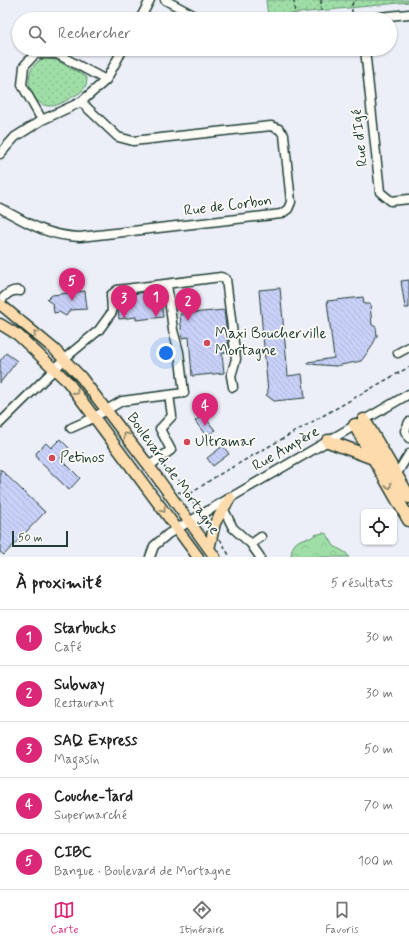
<!DOCTYPE html>
<html lang="fr">
<head>
<meta charset="utf-8">
<style>
  body { margin:0; font-family:Mynerve,sans-serif; background:#f6f6f6; color:#222 }
  .controls { position:absolute; right:12px; bottom:12px; display:grid; overflow:hidden; border-radius:6px; box-shadow:0 1px 3px #0004 }
  .controls button { width:36px; height:36px; display:grid; place-items:center; padding:0; border:0; border-bottom:1px solid #e0e0e0; background:#fff; color:#222; font:20px sans-serif }
  .scale { position:absolute; left:12px; bottom:10px; width:56px; box-sizing:border-box; padding-left:4px; border:2px solid #1f3d34; border-top:0; font-size:11px; line-height:14px; white-space:nowrap; color:#1f3d34; -webkit-text-stroke:3px #fdfcf7; paint-order:stroke }
  .you { position:absolute; left:166px; top:353px; width:14px; height:14px; margin:-10px; border:3px solid #fff; border-radius:50%; background:#1a73e8; box-shadow:0 0 0 6px #1a73e833 }
  .badge { display:grid; place-items:center; width:26px; height:26px; border-radius:50%; background:#db2777; color:#fff; font-size:13px; font-weight:700 }
  .pin { position:absolute; translate:-50% -33px; filter:drop-shadow(0 1px 2px #0008) }
  .pin::after { content:''; position:absolute; top:21px; width:14px; height:12px; background:inherit; clip-path:polygon(0 0,100% 0,50% 100%) }
  .list { margin:0; padding:0; list-style:none }
  h2 { display:flex; justify-content:space-between; align-items:center; height:52px; margin:0; padding:0 16px; font-size:17px }
  h2 small { font-size:13px; font-weight:400; color:#767676 }
  .list li { display:grid; grid-template-columns:26px 1fr auto; gap:12px; align-items:center; box-sizing:border-box; height:56px; padding:0 16px; border-top:1px solid #e0e0e0 }
  .list b { display:block; font-size:15px; white-space:nowrap }
  .list p { margin:0; font-size:13px; white-space:nowrap; color:#767676 }
  .list em { font-size:13px; font-style:normal; color:#767676 }
  .icon { flex:none; width:22px; height:22px; fill:none; stroke:currentColor; stroke-width:2; stroke-linecap:round; stroke-linejoin:round }
  .map { position:relative; flex:none; width:409px; height:557px; overflow:hidden }
  .search { position:absolute; background:#fff; box-shadow:0 1px 3px #0004; left:12px; right:12px; top:12px; height:44px; display:flex; align-items:center; gap:10px; box-sizing:border-box; padding:0 14px; border-radius:22px; color:#767676; font-size:15px }
  .sheet { height:332px; background:#fff }
  nav { display:flex; justify-content:space-around; align-items:center; box-sizing:border-box; height:56px; border-top:1px solid #e0e0e0; background:#fff; font-size:11px; color:#767676 }
  nav a { display:grid; justify-items:center; gap:2px }
  nav .on { color:#db2777 }
  .map>svg:first-child { display:block }
  .grass { fill:url(#grass-dots); stroke:#5f8e6d }
  .forest { fill:url(#forest-crowns); stroke:#5f8e6d }
  .building { fill:url(#building-back-hatch); stroke:#1f3d34 }
  .lines { fill:none; stroke-linecap:round; stroke-linejoin:round }
  .minor-casing { stroke:#1f3d34; stroke-width:11 }
  .major-casing { stroke:#1f3d34; stroke-width:13 }
  .highway-casing { stroke:#1f3d34; stroke-width:15 }
  .path { stroke:#1f3d34; stroke-width:1.5; stroke-dasharray:4 3; stroke-linecap:butt }
  .minor { stroke:#fdfcf7; stroke-width:8 }
  .major { stroke:#fddbac; stroke-width:10 }
  .highway { stroke:#fddbac; stroke-width:12 }
  .oneway { stroke:#83846a }
  .poi-dot { fill:#d1495b; stroke:#fdfcf7; stroke-width:1.5 }
  .labels { text-anchor:middle; dominant-baseline:central; stroke-width:3.5; stroke-linejoin:round; paint-order:stroke }
  .street-label { font-size:15px; fill:#1f3d34; stroke:#fdfcf7 }
  .poi-label { font-size:15px; fill:#1f3d34; stroke:#fdfcf7; text-anchor:start }
</style>
</head>
<body>
<div class="map">
<svg width="409" height="557" viewBox="0 0 409 557">
  <defs>
    <pattern id="grass-dots" width="8" height="8" patternUnits="userSpaceOnUse"><rect width="8" height="8" fill="#9fdea6"/><path d="M2 2h.1M6 6h.1" fill="none" stroke="#88bf90" stroke-width="1.8" stroke-linecap="round"/></pattern>
    <pattern id="forest-crowns" width="20" height="18" patternUnits="userSpaceOnUse"><rect width="20" height="18" fill="#9fdea6"/><path d="M2 6a3 3 0 1 1 6 0M12 15a3 3 0 1 1 6 0" fill="none" stroke="#88bf90"/></pattern>
    <pattern id="building-back-hatch" width="6" height="6" patternUnits="userSpaceOnUse"><rect width="6" height="6" fill="#c9d1f9"/><path d="M-1 5l2 2M0 0l6 6M5-1l2 2" fill="none" stroke="#acb4d6"/></pattern>
  </defs>
  <rect width="100%" height="100%" fill="#edeff8"/>
  <filter id="ink" filterUnits="userSpaceOnUse"><feTurbulence type="fractalNoise" baseFrequency=".025" numOctaves="2"/><feDisplacementMap in="SourceGraphic" scale="8" xChannelSelector="R" yChannelSelector="G"/><feConvolveMatrix kernelMatrix="1 2 1 2 8 2 1 2 1" color-interpolation-filters="sRGB"/></filter>
  <g filter="url(#ink)">
    <path class="grass" d="M266 0H409V2L268 16Z
      M45 58 56 60 85 76 87 78C87 88 82 92 74 96 67 100 57 107 48 106 27 103 20 66 45 58Z"/>
    <path class="forest" d="M323 533 327 534 334 546 346 553 349 557H291C291 544 298 538 311 538L314 535Z"/>
    <path class="building" d="M409 280V308H405L401 281Z
      M280 288 288 376 302 374 305 398 274 401 266 395 268 393 259 290Z
      M85 291 87 309 70 310 66 316 59 312 54 313 53 304 47 300 52 295Z
      M160 291 163 317 136 320V317L119 319 117 297 119 295Z
      M363 297 364 304H370L372 325 376 327 377 336 371 348 361 361 336 366 308 364V362L334 358 327 301Z
      M224 310 229 352 222 353 224 373 192 376 189 337 182 338 180 314Z
      M6 353 17 361 0 383V361Z
      M203 415 215 430 207 437 195 421Z
      M60 439 69 448 60 458 80 478 69 490 38 460 36 453 46 443 51 448Z
      M223 446 229 454 213 466 207 458Z
      M0 469 45 512 4 555 0 552Z"/>
    <g class="lines">
      <defs>
        <path id="minor" d="M165 0 201 19
          M140 19 150 0
          M357 19 409 14
          M365 49 380 192 391 201 409 199
          M42 120 22 85 24 66 35 54H57L106 80
          M0 154 15 137 42 120 81 102 106 80 123 49
          M0 208C28 223 47 236 80 237L281 214 288 209 291 202 284 135 279 129 271 126 133 141 118 137 81 102
          M0 301C6 295 11 289 20 291
          M398 353 409 347
          M409 422 405 431 409 438
          M0 423 70 354 99 330 112 312 111 295 117 290 221 277 226 279 236 359 231 376 233 387
          M71 428 89 420 122 401 184 393 179 352 173 330 167 284
          M149 466 171 450 160 429 172 416 169 395
          M396 475 409 454
          M222 506 233 528 251 544 260 557
          M251 544 261 537
          M150 557 154 546 168 534 409 394"/>
        <path id="major" d="M0 304 54 349 81 377 149 466 215 557
          M0 324 18 335 68 382 198 557
          M209 549 215 523 230 498"/>
        <path id="highway" d="M364 420 409 497
          M355 425 409 520
          M328 441 373 458"/>
      </defs>
      <use href="#minor" class="minor-casing"/>
      <use href="#major" class="major-casing"/>
      <use href="#highway" class="highway-casing"/>
      <path class="path" d="M294 0 295 19
        M321 0V19
        M352 13V4L356 0
        M163 466C172 474 185 484 190 495 192 500 193 504 197 510
        M178 492 188 494
        M190 494 215 477 409 367
        M220 539 230 557"/>
      <use href="#minor" class="minor"/>
      <use href="#major" class="major"/>
      <use href="#highway" class="highway"/>
    </g>
    <defs><path id="oneway-chevron" d="M-2-3.5L2.5 0L-2 3.5" fill="none" stroke-width="1.6" stroke-linecap="round" stroke-linejoin="round"/></defs>
    <g class="oneway">
      <use href="#oneway-chevron" transform="translate(36 333) rotate(-138)"/>
      <use href="#oneway-chevron" transform="translate(76 392) rotate(51)"/>
      <use href="#oneway-chevron" transform="translate(126 435) rotate(-127)"/>
      <use href="#oneway-chevron" transform="translate(389 486) rotate(60)"/>
      <use href="#oneway-chevron" transform="translate(163 510) rotate(53)"/>
    </g>
  </g>
  <g class="poi-dot">
    <circle cx="207" cy="343" r="4"/>
    <circle cx="187" cy="442" r="4"/>
    <circle cx="52" cy="458" r="4"/>
  </g>
  <g class="labels">
    <g class="street-label">
      <text transform="translate(360 138) rotate(-96)">Rue d'Igé</text>
      <text transform="translate(228 206) rotate(-7)">Rue de Corbon</text>
      <text transform="translate(286 449) rotate(-30)">Rue Ampère</text>
      <text transform="translate(173 474) rotate(54)">Boulevard de Mortagne</text>
    </g>
    <g class="poi-label">
      <text x="215" y="334">Maxi Boucherville<tspan x="215" dy="17">Mortagne</tspan></text>
      <text x="195" y="442">Ultramar</text>
      <text x="60" y="458">Petinos</text>
    </g>
  </g>
</svg>
<div class="controls">
<button><svg class="icon" aria-label="locate" viewBox="0 0 24 24"><circle cx="12" cy="12" r="6"/><path d="M12 2v4M12 18v4M2 12h4M18 12h4"/></svg></button>
</div>
<div class="scale">50 m</div>
<div class="you"></div>
<div class="pin badge" style="left:156px;top:317px">1</div>
<div class="pin badge" style="left:188px;top:321px">2</div>
<div class="pin badge" style="left:124px;top:318px">3</div>
<div class="pin badge" style="left:205px;top:426px">4</div>
<div class="pin badge" style="left:72px;top:301px">5</div>
<div class="search"><svg class="icon" aria-label="search" viewBox="0 0 24 24"><circle cx="10" cy="10" r="6"/><path d="M15 15l6 6"/></svg>Rechercher</div>
</div>
<section class="sheet">
<h2>À proximité<small>5 résultats</small></h2>
<ul class="list">
<li><span class="badge">1</span><div><b>Starbucks</b><p>Café</p></div><em>30 m</em></li>
<li><span class="badge">2</span><div><b>Subway</b><p>Restaurant</p></div><em>30 m</em></li>
<li><span class="badge">3</span><div><b>SAQ Express</b><p>Magasin</p></div><em>50 m</em></li>
<li><span class="badge">4</span><div><b>Couche-Tard</b><p>Supermarché</p></div><em>70 m</em></li>
<li><span class="badge">5</span><div><b>CIBC</b><p>Banque · Boulevard de Mortagne</p></div><em>100 m</em></li>
</ul>
</section>
<nav>
<a class="on"><svg class="icon" aria-label="map" viewBox="0 0 24 24"><path d="M3 6l6-2 6 2 6-2v14l-6 2-6-2-6 2zM9 4v14M15 6v14"/></svg>Carte</a>
<a><svg class="icon" aria-label="directions" viewBox="0 0 24 24"><path d="M12 3l9 9-9 9-9-9zM9 14v-3h6M13 9l2 2-2 2"/></svg>Itinéraire</a>
<a><svg class="icon" aria-label="saved" viewBox="0 0 24 24"><path d="M7 4h10v16l-5-4-5 4z"/></svg>Favoris</a>
</nav>
</body>
</html>
